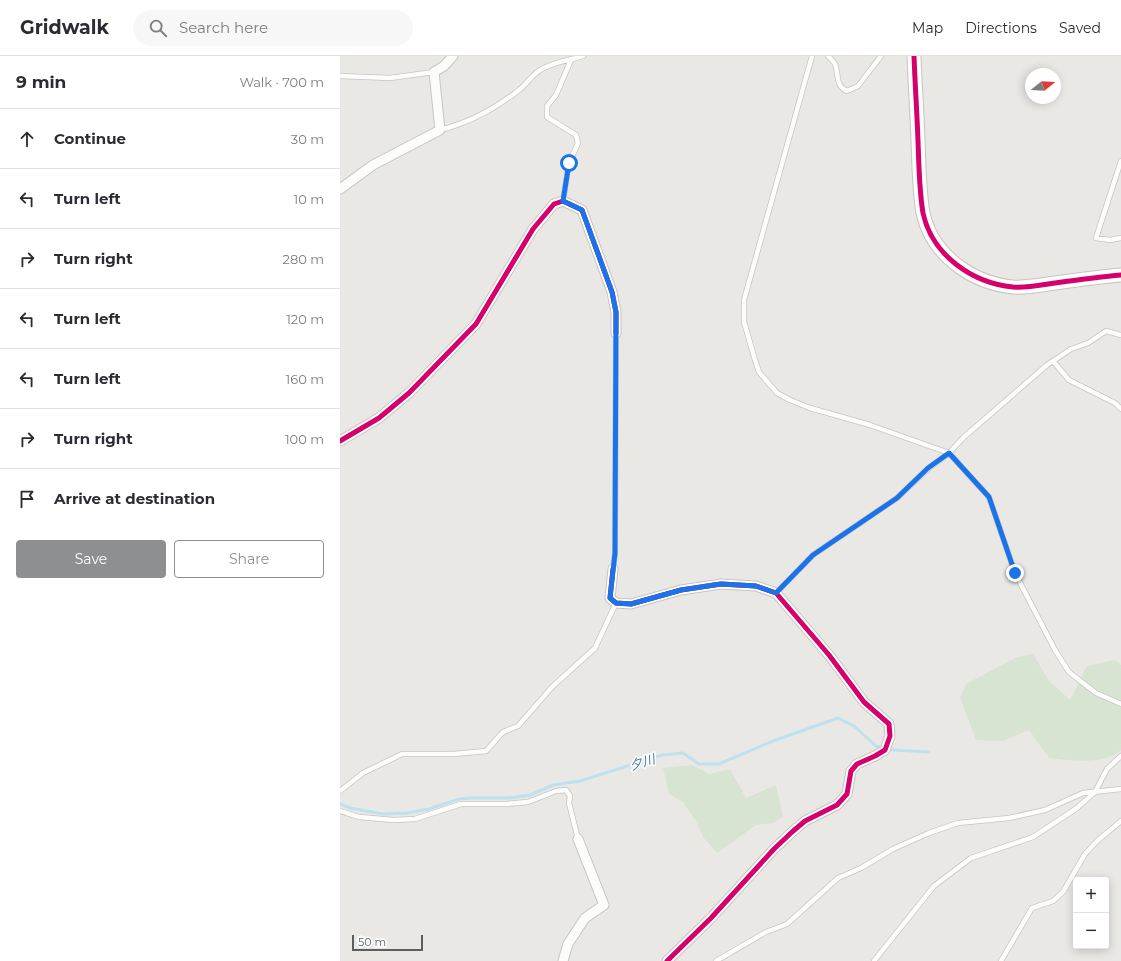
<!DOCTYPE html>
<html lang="en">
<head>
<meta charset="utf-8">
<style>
  body { margin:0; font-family:Montserrat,"Noto Sans JP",sans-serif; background:#f7f7f7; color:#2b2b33 }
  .controls { position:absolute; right:12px; bottom:12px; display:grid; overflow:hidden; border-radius:4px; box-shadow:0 2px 10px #0003 }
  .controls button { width:36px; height:36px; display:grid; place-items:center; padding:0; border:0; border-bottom:1px solid #e1e1e2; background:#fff; color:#2b2b33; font:20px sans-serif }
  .compass { position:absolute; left:685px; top:12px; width:36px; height:36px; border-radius:50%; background:#fff; box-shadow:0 2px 10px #0003; rotate:72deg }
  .scale { position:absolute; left:12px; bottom:10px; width:71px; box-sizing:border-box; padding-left:4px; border:2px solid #5b5f62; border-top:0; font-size:11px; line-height:14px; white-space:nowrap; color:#5b5f62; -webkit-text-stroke:3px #fff; paint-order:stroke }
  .stop { position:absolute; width:12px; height:12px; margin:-9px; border:3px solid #1a73e8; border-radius:50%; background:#fff }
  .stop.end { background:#1a73e8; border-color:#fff; box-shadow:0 1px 4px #0008 }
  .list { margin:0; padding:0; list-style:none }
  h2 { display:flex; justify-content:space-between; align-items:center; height:52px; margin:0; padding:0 16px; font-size:17px }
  h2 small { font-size:13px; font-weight:400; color:#7c7c81 }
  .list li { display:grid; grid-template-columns:26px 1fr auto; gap:12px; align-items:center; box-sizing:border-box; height:60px; padding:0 16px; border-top:1px solid #e1e1e2 }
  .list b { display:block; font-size:15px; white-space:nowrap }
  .list em { font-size:13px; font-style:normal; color:#7c7c81 }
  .actions { display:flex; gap:8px; padding:12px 16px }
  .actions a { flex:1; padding:9px 0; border:1px solid #8d8f90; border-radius:4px; text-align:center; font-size:14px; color:#8d8f90 }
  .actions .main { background:#8d8f90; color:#fff }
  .icon { flex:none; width:22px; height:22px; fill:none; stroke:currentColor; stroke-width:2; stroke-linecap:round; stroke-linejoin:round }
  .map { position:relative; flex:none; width:781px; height:905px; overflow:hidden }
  header { display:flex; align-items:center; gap:24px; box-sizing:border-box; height:56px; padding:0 20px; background:#fff; border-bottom:1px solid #e1e1e2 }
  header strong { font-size:19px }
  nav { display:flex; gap:22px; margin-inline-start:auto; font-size:14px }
  .search { width:280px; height:36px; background:#f7f7f7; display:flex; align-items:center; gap:10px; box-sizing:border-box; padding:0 14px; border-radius:22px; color:#7c7c81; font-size:15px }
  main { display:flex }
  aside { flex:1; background:#fff }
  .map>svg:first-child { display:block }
  .green { fill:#d7e4d2 }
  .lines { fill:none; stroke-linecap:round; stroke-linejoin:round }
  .stream { stroke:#bee1ef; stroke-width:3 }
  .lane-casing { stroke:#c4c5c5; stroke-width:6 }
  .street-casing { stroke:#c4c5c5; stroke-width:11 }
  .secondary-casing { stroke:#c4c5c4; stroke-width:15 }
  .lane { stroke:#fcfcfb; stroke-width:4.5 }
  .street { stroke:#fcfcfb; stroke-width:9 }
  .secondary { stroke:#fcfcfb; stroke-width:13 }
  .cycleway-casing { stroke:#fff; stroke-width:8 }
  .cycleway { stroke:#d6006c; stroke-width:5 }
  .route { stroke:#1a73e8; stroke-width:5 }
  .labels { text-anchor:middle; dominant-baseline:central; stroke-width:3; stroke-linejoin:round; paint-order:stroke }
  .water-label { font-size:13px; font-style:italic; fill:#487c9b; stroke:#fff }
</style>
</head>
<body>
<header>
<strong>Gridwalk</strong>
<div class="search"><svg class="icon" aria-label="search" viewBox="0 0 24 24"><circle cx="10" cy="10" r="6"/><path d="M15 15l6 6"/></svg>Search here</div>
<nav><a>Map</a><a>Directions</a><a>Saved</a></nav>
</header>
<main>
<aside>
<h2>9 min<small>Walk · 700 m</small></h2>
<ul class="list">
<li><svg class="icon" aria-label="ahead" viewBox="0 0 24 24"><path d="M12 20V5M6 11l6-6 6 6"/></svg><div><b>Continue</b></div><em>30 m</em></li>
<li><svg class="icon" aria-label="left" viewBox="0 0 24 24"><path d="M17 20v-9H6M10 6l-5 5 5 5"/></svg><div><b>Turn left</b></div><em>10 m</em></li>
<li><svg class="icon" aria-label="right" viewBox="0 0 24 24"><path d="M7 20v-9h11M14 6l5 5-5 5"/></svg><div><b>Turn right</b></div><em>280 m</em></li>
<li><svg class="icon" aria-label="left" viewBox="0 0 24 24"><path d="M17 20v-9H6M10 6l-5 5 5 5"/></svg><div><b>Turn left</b></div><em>120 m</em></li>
<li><svg class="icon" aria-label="left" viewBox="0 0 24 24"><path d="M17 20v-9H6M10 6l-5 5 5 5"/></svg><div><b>Turn left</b></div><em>160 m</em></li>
<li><svg class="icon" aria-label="right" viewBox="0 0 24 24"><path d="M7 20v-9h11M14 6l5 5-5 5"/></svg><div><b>Turn right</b></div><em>100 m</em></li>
<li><svg class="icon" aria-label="arrive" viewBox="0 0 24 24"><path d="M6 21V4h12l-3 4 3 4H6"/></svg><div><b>Arrive at destination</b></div></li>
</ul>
<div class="actions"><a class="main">Save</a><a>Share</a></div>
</aside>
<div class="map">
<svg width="781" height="905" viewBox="0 0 781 905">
  <rect width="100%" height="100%" fill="#eae8e5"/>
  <path class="green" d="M693 598 709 625 730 644 747 610 775 604 781 609V694C777 697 772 701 767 702 751 707 725 704 709 702L689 674 663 685 636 684 620 642 626 628 677 601Z
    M352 709 369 718 390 713 406 742 436 729 443 761 433 767 416 769 377 797 363 781 356 765 343 746 329 738 323 712Z"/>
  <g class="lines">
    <path class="stream" d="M0 748 10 752 43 758 67 757 89 753 119 743 132 742H169L190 739 213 729 240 725 322 699 343 697 359 708H379L433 685 498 662 514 670 536 690 553 694 589 696"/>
    <defs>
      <path id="lane" d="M472 0 404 244V266L415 304 419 316 437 337 450 344 470 352 530 369 609 397 628 418 649 441 675 517 715 594 729 616 756 637 781 648
        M488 0C490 2 493 5 495 8 499 18 495 30 507 35L518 30 541 0
        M0 20 50 22 94 16
        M100 74C128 67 156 52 179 34 187 28 193 17 202 13 214 6 230 4 243 0
        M781 105 756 182 770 184 781 182
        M223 145 229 107 238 87 236 79 207 61V50L216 39 231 4
        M713 305 729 324 775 347 781 353
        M273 513 275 497 276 277
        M436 537 473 499 557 442 589 412 609 397 624 381 707 309 731 293 748 287 766 275 781 279
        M0 735 23 717 62 698H114L146 695 163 676 178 670 212 631 255 592 276 547
        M0 755 19 761 53 764 75 763 121 748H166L188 746 216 735 226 734 230 740 229 747 238 783
        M376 905 426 876 447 868 498 822 521 812 553 793 589 777 618 767 669 762 705 754 743 737 781 733
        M534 905 594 830 631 802 693 781 737 752 755 736 767 713 781 700
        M661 905 692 852 713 845 723 836 745 798 757 785 781 765"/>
      <path id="street" d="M0 133 33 109 100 74 94 16 104 10 113 0
        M0 385 39 362 69 337 136 268 193 173 214 148 223 145 242 154 272 236 276 256V277
        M273 513 270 542 276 547 291 548 341 534 381 528 416 530 436 537 489 599 524 646 549 668 550 680 545 694 535 700 517 708 511 715 507 738 497 749 465 765 452 776 434 793 371 862 327 905
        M223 905 228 888 245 862 264 849 238 783"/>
      <path id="secondary" d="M574 0C575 28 577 56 578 85 579 109 579 133 583 157 592 199 632 227 673 231 687 232 701 229 715 227 737 224 759 221 781 219"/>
    </defs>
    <use href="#lane" class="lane-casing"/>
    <use href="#street" class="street-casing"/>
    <use href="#secondary" class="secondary-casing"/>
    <use href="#lane" class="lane"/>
    <use href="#street" class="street"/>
    <use href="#secondary" class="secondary"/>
    <defs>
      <path id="cycleway" d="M574 0C575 28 577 56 578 85 579 109 579 133 583 157 592 199 632 227 673 231 687 232 701 229 715 227 737 224 759 221 781 219
        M0 385 39 362 69 337 136 268 193 173 214 148 223 145 242 154 272 236 276 256V277
        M273 513 270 542 276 547 291 548 341 534 381 528 416 530 436 537 489 599 524 646 549 668 550 680 545 694 535 700 517 708 511 715 507 738 497 749 465 765 452 776 434 793 371 862 327 905"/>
    </defs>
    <use href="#cycleway" class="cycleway-casing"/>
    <use href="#cycleway" class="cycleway"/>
  </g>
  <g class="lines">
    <path class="route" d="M229 107 223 145 242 154 272 236 276 256 275 497 270 542 276 547 291 548 341 534 381 528 416 530 436 537 473 499 557 442 588 412 609 397 649 441 675 517"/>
  </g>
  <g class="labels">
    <g class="water-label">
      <text transform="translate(302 706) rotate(-17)">夕川</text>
    </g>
  </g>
</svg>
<div class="controls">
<button>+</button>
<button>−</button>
</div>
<svg class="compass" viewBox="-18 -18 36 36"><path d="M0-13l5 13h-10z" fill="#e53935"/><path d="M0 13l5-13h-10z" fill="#7c7c81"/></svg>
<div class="scale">50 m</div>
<div class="stop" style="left:229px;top:107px"></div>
<div class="stop end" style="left:675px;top:517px"></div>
</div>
</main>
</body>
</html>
